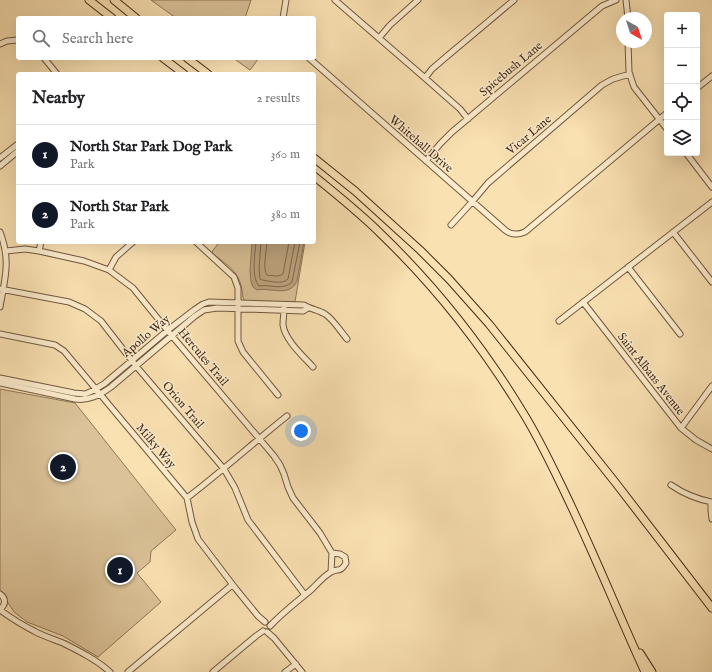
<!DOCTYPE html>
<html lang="en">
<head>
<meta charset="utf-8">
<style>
  body { margin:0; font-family:"IM FELL English",serif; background:#f6f6f6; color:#202124 }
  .controls { position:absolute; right:12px; top:12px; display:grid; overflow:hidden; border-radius:4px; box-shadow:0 4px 16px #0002 }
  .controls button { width:36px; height:36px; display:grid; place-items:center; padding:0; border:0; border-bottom:1px solid #e0e0e0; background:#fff; color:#202124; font:20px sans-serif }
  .compass { position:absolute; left:616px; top:12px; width:36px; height:36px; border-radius:50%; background:#fff; box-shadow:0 4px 16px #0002; rotate:141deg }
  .you { position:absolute; left:301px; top:431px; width:14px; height:14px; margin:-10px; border:3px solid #fff; border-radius:50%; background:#1a73e8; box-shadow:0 0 0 6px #1a73e833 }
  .badge { display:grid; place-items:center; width:26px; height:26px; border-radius:50%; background:#111827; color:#fff; font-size:13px; font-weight:700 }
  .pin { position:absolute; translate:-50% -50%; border:2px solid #fff; box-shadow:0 1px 4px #0006 }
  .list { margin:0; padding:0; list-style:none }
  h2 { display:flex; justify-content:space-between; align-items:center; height:52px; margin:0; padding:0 16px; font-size:17px }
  h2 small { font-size:13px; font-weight:400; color:#757577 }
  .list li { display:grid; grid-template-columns:26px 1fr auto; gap:12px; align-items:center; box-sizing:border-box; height:60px; padding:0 16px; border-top:1px solid #e0e0e0 }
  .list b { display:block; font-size:15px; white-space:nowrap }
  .list p { margin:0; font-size:13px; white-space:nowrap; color:#757577 }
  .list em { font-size:13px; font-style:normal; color:#757577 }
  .icon { flex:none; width:22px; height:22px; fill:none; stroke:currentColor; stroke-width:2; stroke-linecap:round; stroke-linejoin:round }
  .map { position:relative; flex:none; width:712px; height:672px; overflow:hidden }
  .search { position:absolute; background:#fff; box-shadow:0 4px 16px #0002; left:16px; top:16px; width:300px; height:44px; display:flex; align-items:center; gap:10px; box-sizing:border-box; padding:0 14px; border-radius:4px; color:#757577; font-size:15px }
  .panel { position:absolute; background:#fff; box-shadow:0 4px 16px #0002; left:16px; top:72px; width:300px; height:172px; border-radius:4px }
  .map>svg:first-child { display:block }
  .green { fill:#dbc298; stroke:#8f7658 }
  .water { fill:#bca37e; stroke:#8c7356 }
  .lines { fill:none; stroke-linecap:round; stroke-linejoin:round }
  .shore { stroke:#80674c; stroke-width:1 }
  .minor-casing { stroke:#71583f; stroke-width:7 }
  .highway-casing { stroke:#432b19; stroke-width:9 }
  .minor { stroke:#fceccd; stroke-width:5 }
  .highway { stroke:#fae1b2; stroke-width:7 }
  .labels { text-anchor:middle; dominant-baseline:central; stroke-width:3; stroke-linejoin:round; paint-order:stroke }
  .street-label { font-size:12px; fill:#432b19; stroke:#fceccd }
</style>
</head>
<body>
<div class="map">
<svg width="712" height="672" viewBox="0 0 712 672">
  <rect width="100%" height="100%" fill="#fae1b2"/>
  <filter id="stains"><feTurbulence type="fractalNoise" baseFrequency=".005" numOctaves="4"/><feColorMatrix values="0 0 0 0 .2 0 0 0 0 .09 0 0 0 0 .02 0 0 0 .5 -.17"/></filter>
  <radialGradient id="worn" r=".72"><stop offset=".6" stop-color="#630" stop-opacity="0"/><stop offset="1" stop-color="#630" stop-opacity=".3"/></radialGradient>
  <path class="green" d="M151 0H251L245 18H176Z
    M233 58H259L250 70Z
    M220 242H305L295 302 245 301 243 298C241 272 231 268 212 253L213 250Z
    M0 389 75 403 176 530 151 551 150 562 137 573 161 602 98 657 63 636 27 622 14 612 3 595 0 592Z"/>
  <path class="water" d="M252 242H304L297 281C289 298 271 287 257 290L253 287 251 282 250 270Z"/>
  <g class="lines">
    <path class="shore" d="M256 242C255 253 251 278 259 286 270 284 283 291 292 282L300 242
      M261 242 259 269 260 279 262 280C270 281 282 285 288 279L295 242
      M267 242C267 248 262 271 267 275 269 276 272 275 274 276 278 276 280 276 283 274L289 242"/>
    <defs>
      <path id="minor" d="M335 0 425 78 460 109 468 119
        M626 0 628 18
        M283 18 286 0
        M379 38 390 25 418 0
        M628 42 629 72 634 87 667 129
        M0 44 7 41 18 40
        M44 58 57 74
        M309 58 505 230C511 235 518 235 525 232L667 113
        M425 78 432 69 446 57 514 0
        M697 88 712 76
        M686 153 712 187
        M0 158 18 144
        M426 161 440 144 452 132 602 6 616 0
        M0 166 18 151
        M451 225 472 202 488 183 602 85 613 79 630 74
        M0 232C11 261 5 278 0 307
        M673 232 712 282
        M196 242 234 277 238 288V341L243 352 278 395
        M6 251 25 249 39 251 84 261 109 270 133 288 172 336 274 456 280 465 284 474 288 487 293 498 320 533 332 553
        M39 251 41 242
        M628 267 680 334
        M109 270 116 257 133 242
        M0 289 69 302 85 309 101 321 136 366 224 469 235 488 248 520 305 595
        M583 302 681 428 696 440 712 449
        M284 308C284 314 283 319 283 325 285 340 303 356 313 367
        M559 321 712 202
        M0 334 55 345 64 351 187 498 192 522 198 539 236 589 258 616 265 622
        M0 378 74 393 85 394 90 392 104 384 168 330 194 310 203 304 209 302 304 305C310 309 318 310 325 314 333 319 341 332 347 339
        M0 383 75 399C89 401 100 395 111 387L195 316 204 310 217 308 303 311 308 308
        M681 428 712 386
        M671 485C684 494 696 499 712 502
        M187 498C221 472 253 443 287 416
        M711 502V510L712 519
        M331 572 332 553
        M0 594C6 598 6 605 0 609
        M0 610C11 618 22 625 34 631 43 636 53 639 63 643 79 651 97 660 110 672
        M270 626C283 612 298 601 312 589 317 584 325 575 331 572 339 568 340 573 346 563L345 557 340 554 332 553
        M267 632 274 638 302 672
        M128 672 232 585
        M213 672 256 636 263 631
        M285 672 296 664"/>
      <path id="highway" d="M89 0 112 18
        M114 0 136 18
        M163 58 184 74
        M187 58 208 74
        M314 158 355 191 420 250 449 279 489 324 615 482 712 608
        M314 176C337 195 360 213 381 234 435 286 483 347 522 411 539 438 552 466 566 495 594 553 618 613 645 672
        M640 653 652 672"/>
    </defs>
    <use href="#minor" class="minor-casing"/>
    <use href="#highway" class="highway-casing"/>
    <use href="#minor" class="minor"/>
    <use href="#highway" class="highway"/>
  </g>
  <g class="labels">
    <g class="street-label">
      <text transform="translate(511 69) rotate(-40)">Spicebush Lane</text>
      <text transform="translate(529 135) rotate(-40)">Vicar Lane</text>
      <text transform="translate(421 144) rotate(41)">Whitehall Drive</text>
      <text transform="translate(146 336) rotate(-40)">Apollo Way</text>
      <text transform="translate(203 357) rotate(50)">Hercules Trail</text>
      <text transform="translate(651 374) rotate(52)">Saint Albans Avenue</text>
      <text transform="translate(183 405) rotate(50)">Orion Trail</text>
      <text transform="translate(156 446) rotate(50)">Milky Way</text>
    </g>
  </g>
  <rect width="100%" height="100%" filter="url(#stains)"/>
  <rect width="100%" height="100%" fill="url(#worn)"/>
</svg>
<div class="controls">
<button>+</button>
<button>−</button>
<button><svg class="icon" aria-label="locate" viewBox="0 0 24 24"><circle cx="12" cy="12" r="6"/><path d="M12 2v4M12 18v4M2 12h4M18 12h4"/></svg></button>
<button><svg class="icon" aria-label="layers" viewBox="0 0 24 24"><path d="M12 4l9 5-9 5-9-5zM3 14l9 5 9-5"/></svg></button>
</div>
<svg class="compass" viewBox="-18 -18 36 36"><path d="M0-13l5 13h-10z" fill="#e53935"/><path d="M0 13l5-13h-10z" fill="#757577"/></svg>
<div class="you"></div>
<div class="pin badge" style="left:120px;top:570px">1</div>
<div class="pin badge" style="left:63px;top:467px">2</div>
<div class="search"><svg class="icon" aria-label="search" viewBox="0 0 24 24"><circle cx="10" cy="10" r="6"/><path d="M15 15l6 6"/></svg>Search here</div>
<section class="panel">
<h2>Nearby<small>2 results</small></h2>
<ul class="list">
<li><span class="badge">1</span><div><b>North Star Park Dog Park</b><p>Park</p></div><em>360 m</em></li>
<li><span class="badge">2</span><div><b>North Star Park</b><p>Park</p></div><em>380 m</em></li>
</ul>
</section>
</div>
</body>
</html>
